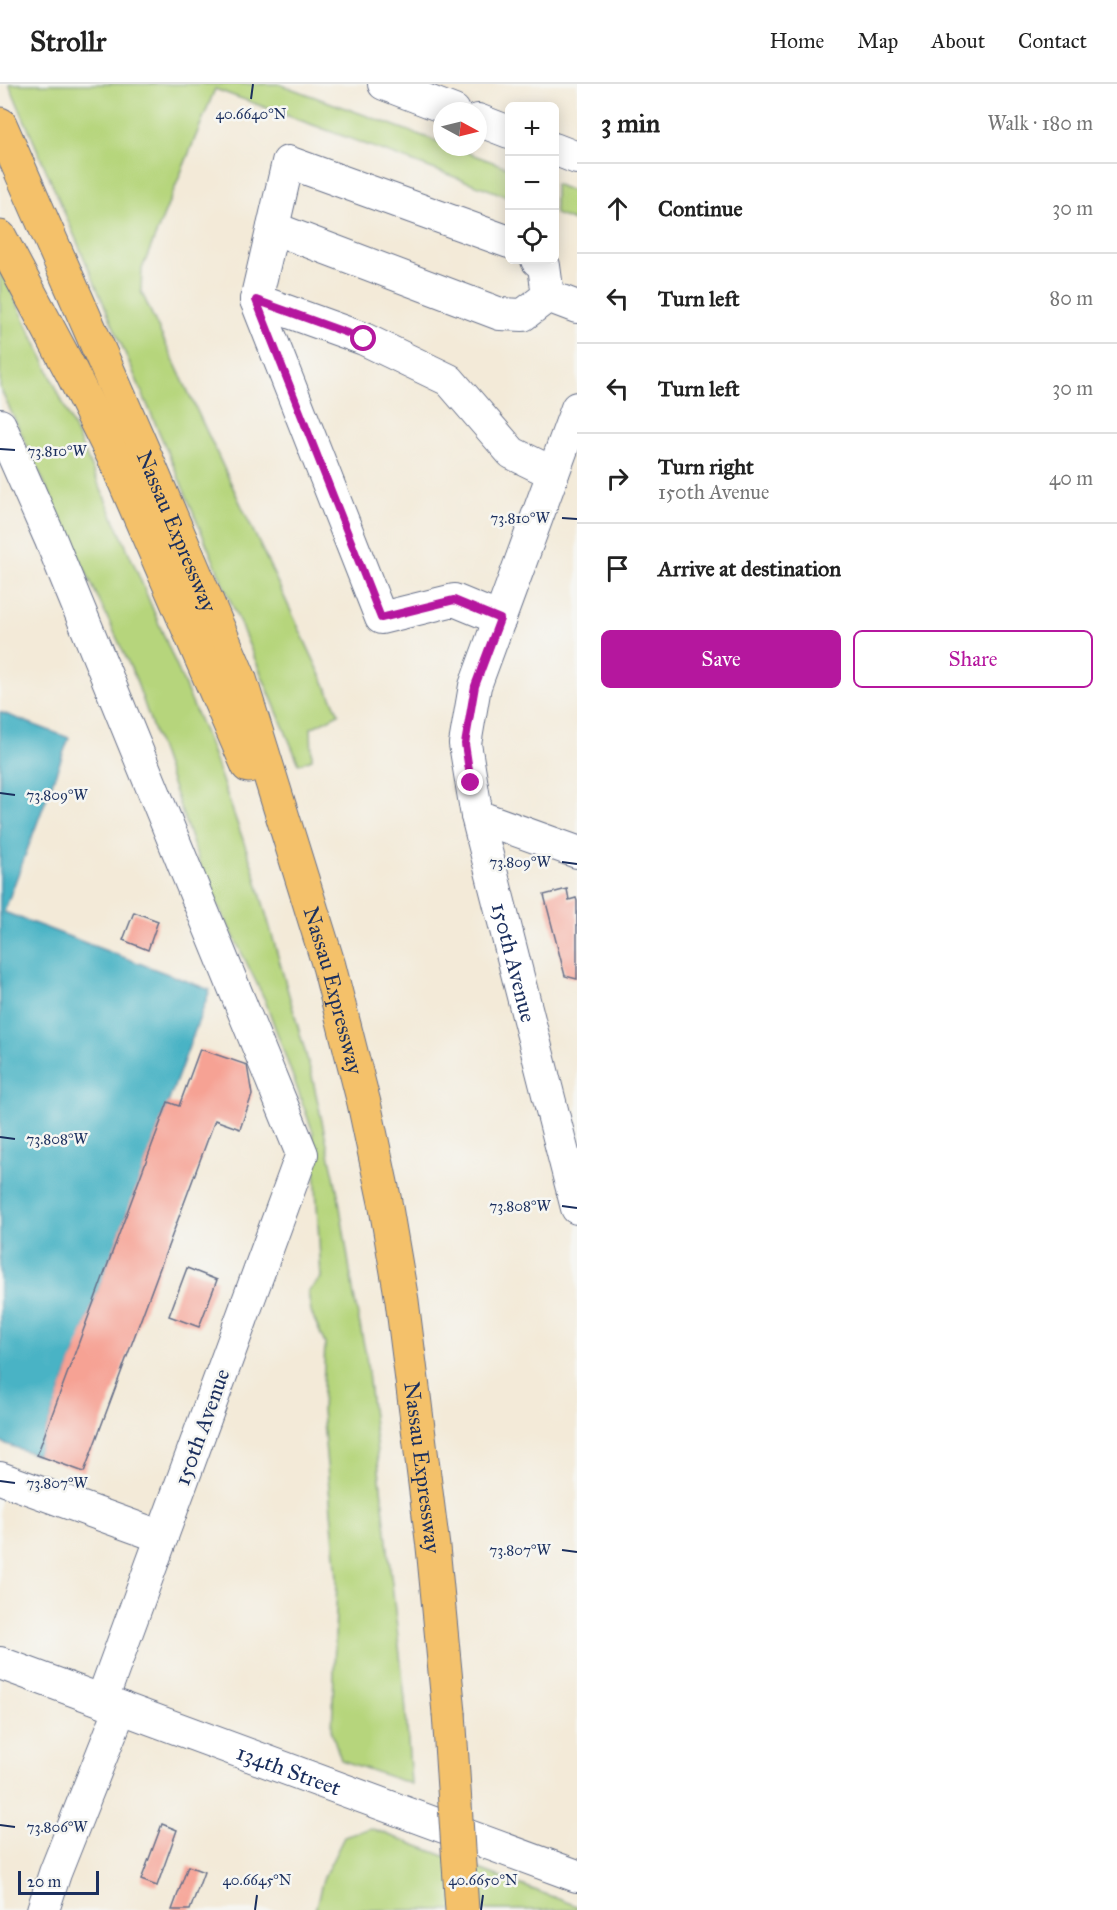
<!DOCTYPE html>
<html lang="en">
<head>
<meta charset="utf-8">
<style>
  body { margin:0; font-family:"IM FELL Great Primer",serif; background:#f6f6f6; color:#222 }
  .controls { position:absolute; right:18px; top:18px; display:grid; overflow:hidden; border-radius:9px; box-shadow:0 3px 15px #0003 }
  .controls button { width:54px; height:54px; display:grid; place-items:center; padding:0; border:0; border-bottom:2px solid #e0e0e0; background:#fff; color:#222; font:30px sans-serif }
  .compass { position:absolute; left:433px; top:18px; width:54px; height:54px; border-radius:50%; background:#fff; box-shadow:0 3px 15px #0003; rotate:97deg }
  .scale { position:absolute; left:18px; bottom:15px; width:81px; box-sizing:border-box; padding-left:6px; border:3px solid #1b2f5e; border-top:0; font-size:16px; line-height:21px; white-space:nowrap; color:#1b2f5e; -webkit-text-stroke:4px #f6f6f2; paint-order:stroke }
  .stop { position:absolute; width:18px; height:18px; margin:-14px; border:4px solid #b5179e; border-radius:50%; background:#fff }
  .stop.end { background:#b5179e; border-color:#fff; box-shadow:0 2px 6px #0008 }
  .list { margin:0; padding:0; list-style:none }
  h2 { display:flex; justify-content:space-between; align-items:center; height:78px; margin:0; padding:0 24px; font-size:26px }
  h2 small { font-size:20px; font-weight:400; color:#767676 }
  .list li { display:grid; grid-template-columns:39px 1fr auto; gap:18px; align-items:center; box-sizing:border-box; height:90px; padding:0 24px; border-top:2px solid #e0e0e0 }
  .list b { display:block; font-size:22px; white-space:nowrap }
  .list p { margin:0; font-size:20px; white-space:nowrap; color:#767676 }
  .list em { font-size:20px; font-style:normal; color:#767676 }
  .actions { display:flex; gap:12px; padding:18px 24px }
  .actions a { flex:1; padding:14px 0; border:2px solid #b5179e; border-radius:9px; text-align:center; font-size:21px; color:#b5179e }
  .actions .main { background:#b5179e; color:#fff }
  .icon { flex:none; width:33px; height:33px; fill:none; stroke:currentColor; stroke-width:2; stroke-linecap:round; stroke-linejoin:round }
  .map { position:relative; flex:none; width:577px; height:1826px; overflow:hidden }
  header { display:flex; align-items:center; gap:36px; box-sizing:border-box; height:84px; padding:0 30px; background:#fff; border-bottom:2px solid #e0e0e0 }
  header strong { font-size:28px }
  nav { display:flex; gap:33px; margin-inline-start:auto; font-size:21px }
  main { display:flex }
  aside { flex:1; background:#fff }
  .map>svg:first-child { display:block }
  .green { fill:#b6d57c; stroke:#68826d; stroke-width:1.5 }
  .water { fill:#48b3c5; stroke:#327192; stroke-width:1.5 }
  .building { fill:#f6a294 }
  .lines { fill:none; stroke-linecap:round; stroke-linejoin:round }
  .minor-casing { stroke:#677089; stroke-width:34 }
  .highway-casing { stroke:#677089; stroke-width:35 }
  .minor { stroke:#fff; stroke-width:32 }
  .highway { stroke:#f4c16a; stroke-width:33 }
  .highway-bridge-casing { stroke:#677089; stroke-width:35; stroke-linecap:butt }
  .highway-bridge { stroke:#f4c16a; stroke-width:33 }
  .route { stroke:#b5179e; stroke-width:8 }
  .ticks { fill:none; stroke:#1b2f5e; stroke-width:2 }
  .labels { text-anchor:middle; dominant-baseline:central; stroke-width:5; stroke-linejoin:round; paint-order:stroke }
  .street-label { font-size:22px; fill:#1b2f5e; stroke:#f6f6f2 }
  .ticks-label { font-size:15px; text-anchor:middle; fill:#1b2f5e; stroke:#f6f6f2; stroke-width:5; stroke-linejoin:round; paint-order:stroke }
</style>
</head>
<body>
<header>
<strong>Strollr</strong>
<nav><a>Home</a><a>Map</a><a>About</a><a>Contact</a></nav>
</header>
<main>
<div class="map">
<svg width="577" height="1826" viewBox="0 0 577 1826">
  <rect width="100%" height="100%" fill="#f6f6f2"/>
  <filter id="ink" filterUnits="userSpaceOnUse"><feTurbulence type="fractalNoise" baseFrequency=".0167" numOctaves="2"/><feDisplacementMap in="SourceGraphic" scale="12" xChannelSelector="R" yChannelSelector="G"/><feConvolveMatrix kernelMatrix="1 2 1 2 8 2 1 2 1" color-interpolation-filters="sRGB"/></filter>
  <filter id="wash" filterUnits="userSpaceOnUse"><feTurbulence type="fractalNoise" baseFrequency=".008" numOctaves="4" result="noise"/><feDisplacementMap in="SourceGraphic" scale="24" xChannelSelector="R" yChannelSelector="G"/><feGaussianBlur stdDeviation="1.35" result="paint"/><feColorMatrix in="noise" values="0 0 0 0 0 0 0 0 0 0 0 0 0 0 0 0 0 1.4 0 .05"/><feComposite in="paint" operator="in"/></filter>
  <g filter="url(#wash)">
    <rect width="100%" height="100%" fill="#f3ead8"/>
    <path class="green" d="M9 0H279L442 59V63H452L509 84V113L215 5 142 185 141 207 339 630 311 644 312 675 299 680 175 385Z
      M555 100 577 109V138L555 130Z
      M0 183 47 283 133 478 208 657 253 784 312 992 338 1110 354 1212 366 1271 405 1615 411 1700 341 1676 332 1649 337 1494 322 1326 325 1260 311 1228 308 1208 321 1194 313 1048 265 916 205 795 135 593 0 304Z
      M370 1744 577 1822V1826H315L323 1795 344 1753Z"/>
    <path class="water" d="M0 628 69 654 4 828 210 906 37 1371 0 1358Z"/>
    <g id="blocks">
      <path class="building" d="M567 805 569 816 576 814 577 817V895L565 892 544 811Z
        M134 828 158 837 148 866 123 856Z
        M200 965 247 981 252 1011 240 1045 215 1036 84 1388 37 1371 168 1018 179 1022Z
        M187 1184 217 1196 199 1243 169 1232Z
        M162 1740 177 1746 157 1802 141 1796Z
        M188 1782 204 1788 190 1826H172Z"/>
    </g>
  </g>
  <g filter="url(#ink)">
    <use href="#blocks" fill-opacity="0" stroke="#677089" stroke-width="1.5"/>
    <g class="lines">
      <defs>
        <g id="minor">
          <path d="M384 0 454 27"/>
          <path d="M478 36 509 48"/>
          <path d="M554 65 577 74"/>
          <path d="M273 144 500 230 523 231 548 212"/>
          <path d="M509 158 288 78 256 216 364 255 449 296 512 369 553 389"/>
          <path d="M537 176 544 182 548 212 577 223"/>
          <path d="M256 216 381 534 454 516 500 535"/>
          <path id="s1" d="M577 324 475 602 465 660 477 732 577 1124"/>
          <path d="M0 341 50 454 302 1070 102 1616"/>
          <path d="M477 732 577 768"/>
          <path d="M0 1394 162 1453"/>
          <path id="s2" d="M0 1579 577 1792"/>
          <path d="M43 1826 55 1789 121 1623"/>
        </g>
        <g id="highway">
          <path id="s3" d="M0 40 142 364 240 595 329 882 364 1019 385 1118 402 1217 433 1463 449 1629"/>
          <path d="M0 153 71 287 116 378 248 682"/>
        </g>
      </defs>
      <use href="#minor" class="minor-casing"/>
      <use href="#highway" class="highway-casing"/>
      <use href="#minor" class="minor"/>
      <use href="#highway" class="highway"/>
      <defs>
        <path id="highway-bridge" d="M449 1629 462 1826"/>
      </defs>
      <use href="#highway-bridge" class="highway-bridge-casing"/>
      <use href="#highway-bridge" class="highway-bridge"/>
    </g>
  </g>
  <g class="lines" filter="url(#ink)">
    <path class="route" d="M364 255 256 216 381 534 454 516 500 535 475 602 465 660 471 699"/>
  </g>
  <path class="ticks" d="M251 15 253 0M0 365 15 366M562 434 577 435M0 709 15 711M562 778 577 780M0 1053 15 1055M562 1122 577 1124M0 1397 15 1399M562 1466 577 1468M0 1741 15 1743M255 1826 257 1811M481 1826 483 1811"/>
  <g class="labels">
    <g class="street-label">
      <text stroke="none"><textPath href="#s3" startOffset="444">Nassau Expressway</textPath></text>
      <text stroke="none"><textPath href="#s1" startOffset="579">150th Avenue</textPath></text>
      <text stroke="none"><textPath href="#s3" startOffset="930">Nassau Expressway</textPath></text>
      <text transform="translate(202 1343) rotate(-70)">150th Avenue</text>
      <text stroke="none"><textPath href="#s3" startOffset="1416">Nassau Expressway</textPath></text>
      <text stroke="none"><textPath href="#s2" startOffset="308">134th Street</textPath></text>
    </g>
  </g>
  <g class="ticks-label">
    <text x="251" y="35">40.6640°N</text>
    <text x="57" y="372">73.810°W</text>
    <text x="520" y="439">73.810°W</text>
    <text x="57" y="716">73.809°W</text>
    <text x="520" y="783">73.809°W</text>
    <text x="57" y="1060">73.808°W</text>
    <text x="520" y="1127">73.808°W</text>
    <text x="57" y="1404">73.807°W</text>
    <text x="520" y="1471">73.807°W</text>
    <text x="57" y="1748">73.806°W</text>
    <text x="257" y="1801">40.6645°N</text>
    <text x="483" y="1801">40.6650°N</text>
  </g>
</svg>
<div class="controls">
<button>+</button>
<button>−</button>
<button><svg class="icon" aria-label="locate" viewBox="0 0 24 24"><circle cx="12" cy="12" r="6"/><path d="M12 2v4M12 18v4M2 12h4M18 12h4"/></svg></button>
</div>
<svg class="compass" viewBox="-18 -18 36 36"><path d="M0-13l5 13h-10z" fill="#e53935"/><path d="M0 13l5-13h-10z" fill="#767676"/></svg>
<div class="scale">20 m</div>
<div class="stop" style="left:364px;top:255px"></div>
<div class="stop end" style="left:471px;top:699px"></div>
</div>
<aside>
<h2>3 min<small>Walk · 180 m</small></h2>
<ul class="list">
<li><svg class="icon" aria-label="ahead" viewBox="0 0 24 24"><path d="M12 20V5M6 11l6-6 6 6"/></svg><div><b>Continue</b></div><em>30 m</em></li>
<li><svg class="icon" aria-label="left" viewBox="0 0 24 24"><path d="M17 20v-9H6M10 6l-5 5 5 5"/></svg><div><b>Turn left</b></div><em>80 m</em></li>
<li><svg class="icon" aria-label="left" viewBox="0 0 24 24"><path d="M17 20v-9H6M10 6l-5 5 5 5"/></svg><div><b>Turn left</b></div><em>30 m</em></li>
<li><svg class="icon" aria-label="right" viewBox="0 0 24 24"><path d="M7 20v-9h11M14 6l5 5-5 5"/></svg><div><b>Turn right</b><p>150th Avenue</p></div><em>40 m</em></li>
<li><svg class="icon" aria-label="arrive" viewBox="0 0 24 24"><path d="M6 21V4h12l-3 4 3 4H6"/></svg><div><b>Arrive at destination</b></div></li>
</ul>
<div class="actions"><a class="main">Save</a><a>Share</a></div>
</aside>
</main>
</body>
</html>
